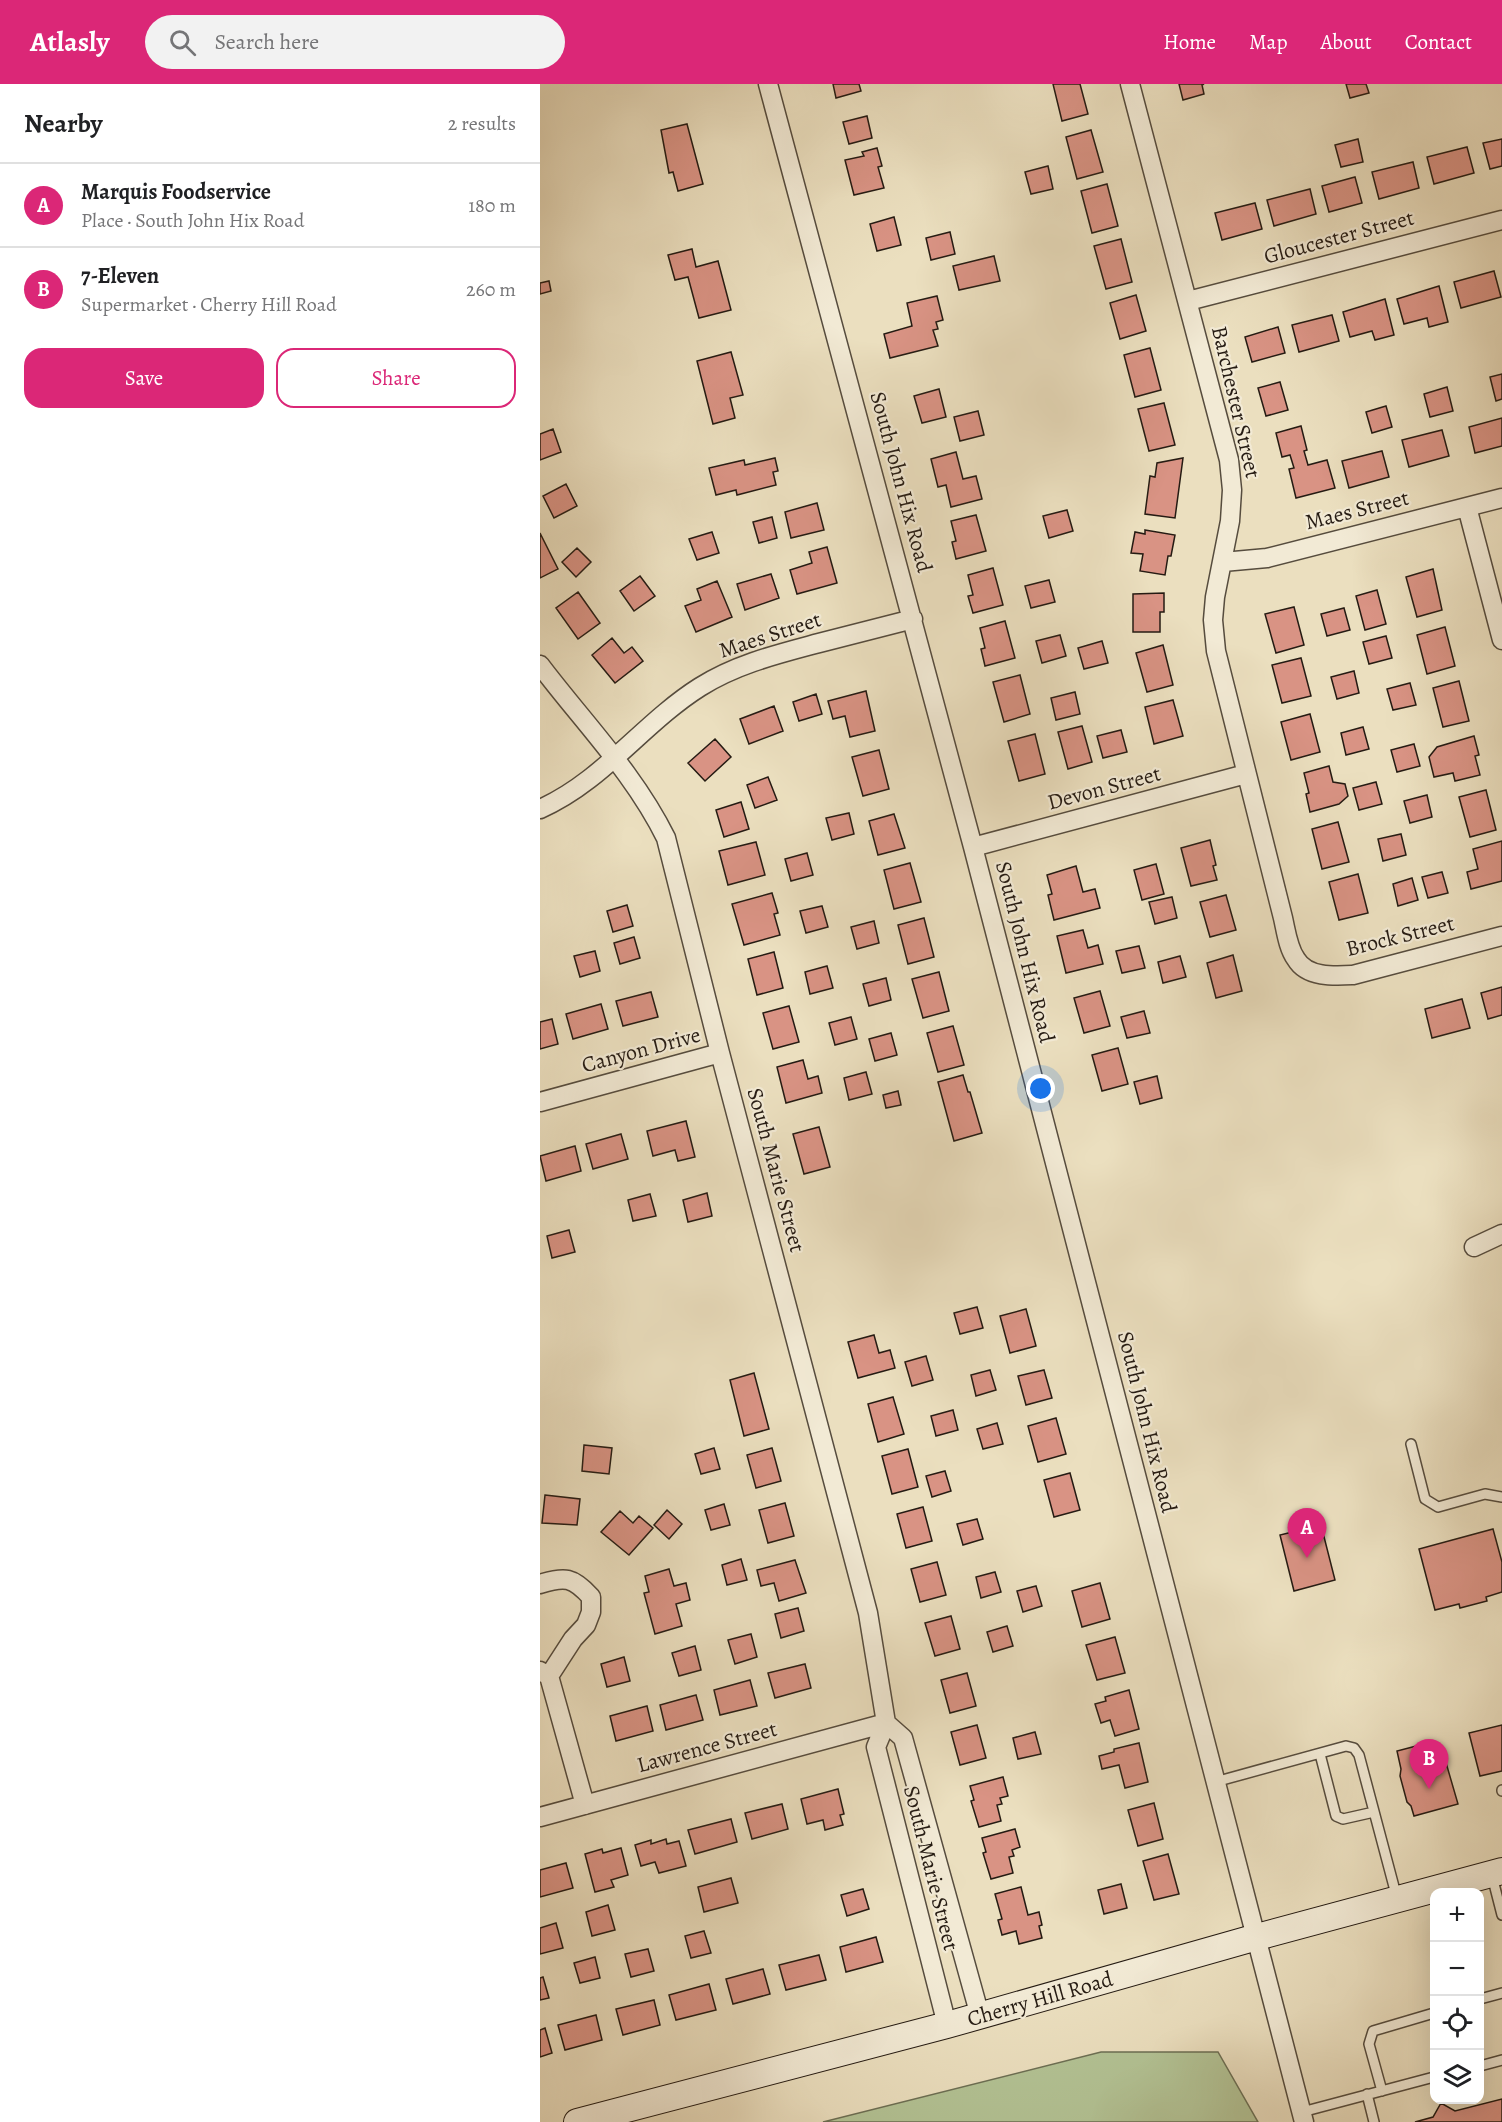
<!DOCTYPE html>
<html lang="en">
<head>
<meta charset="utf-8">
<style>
  body { margin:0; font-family:Alegreya,serif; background:#f2f2f2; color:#202124 }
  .controls { position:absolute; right:18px; bottom:18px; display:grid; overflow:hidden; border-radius:12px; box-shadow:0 6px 24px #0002 }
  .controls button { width:54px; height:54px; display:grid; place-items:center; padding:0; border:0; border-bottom:2px solid #e0e0e0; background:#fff; color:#202124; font:30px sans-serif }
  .you { position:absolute; left:501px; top:1005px; width:21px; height:21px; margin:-15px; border:4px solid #fff; border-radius:50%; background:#1a73e8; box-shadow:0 0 0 9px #1a73e833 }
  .badge { display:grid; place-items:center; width:39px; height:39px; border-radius:50%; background:#db2777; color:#fff; font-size:20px; font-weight:700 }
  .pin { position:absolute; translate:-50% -50px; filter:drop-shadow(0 2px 3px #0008) }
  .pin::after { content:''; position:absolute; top:32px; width:21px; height:18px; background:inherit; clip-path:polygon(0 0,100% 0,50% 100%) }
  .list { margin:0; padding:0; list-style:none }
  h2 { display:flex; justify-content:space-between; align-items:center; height:78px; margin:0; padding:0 24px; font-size:26px }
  h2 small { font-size:20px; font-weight:400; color:#757577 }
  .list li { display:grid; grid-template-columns:39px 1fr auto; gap:18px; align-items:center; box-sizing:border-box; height:84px; padding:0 24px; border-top:2px solid #e0e0e0 }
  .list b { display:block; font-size:22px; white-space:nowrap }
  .list p { margin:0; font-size:20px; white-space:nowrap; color:#757577 }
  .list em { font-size:20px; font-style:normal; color:#757577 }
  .actions { display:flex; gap:12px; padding:18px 24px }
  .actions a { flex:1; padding:14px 0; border:2px solid #db2777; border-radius:18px; text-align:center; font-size:21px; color:#db2777 }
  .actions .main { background:#db2777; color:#fff }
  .icon { flex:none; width:33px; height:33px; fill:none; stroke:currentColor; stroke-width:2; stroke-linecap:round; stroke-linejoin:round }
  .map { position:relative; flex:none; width:962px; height:2038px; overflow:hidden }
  header { display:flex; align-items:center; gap:36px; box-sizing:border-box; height:84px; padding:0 30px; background:#db2777; color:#fff }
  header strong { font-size:28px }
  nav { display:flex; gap:33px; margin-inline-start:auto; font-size:21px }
  .search { width:420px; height:54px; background:#f2f2f2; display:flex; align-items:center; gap:15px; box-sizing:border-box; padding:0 21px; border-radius:33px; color:#757577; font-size:22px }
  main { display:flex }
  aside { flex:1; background:#fff }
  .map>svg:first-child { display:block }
  .green { fill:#b3c395; stroke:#6c6f54; stroke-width:1.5 }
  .building { fill:#d99384; stroke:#251b13; stroke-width:1.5 }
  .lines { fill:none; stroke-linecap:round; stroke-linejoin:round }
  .service-casing { stroke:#564c3e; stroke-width:12 }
  .minor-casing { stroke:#564c3e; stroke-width:21 }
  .secondary-casing { stroke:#251b13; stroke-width:28 }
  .service { stroke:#f2ead5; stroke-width:9 }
  .minor { stroke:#f2ead5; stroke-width:18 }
  .secondary { stroke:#f2ead5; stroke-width:26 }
  .labels { text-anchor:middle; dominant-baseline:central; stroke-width:4.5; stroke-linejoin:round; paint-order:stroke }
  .street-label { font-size:22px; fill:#251b13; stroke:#f2ead5 }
</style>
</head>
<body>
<header>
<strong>Atlasly</strong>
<div class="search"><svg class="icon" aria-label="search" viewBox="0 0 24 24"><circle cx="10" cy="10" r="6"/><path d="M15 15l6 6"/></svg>Search here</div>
<nav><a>Home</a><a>Map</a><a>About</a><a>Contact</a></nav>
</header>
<main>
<aside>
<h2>Nearby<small>2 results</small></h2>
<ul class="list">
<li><span class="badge">A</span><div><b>Marquis Foodservice</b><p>Place · South John Hix Road</p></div><em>180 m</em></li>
<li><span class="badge">B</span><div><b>7-Eleven</b><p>Supermarket · Cherry Hill Road</p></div><em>260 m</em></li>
</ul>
<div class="actions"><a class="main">Save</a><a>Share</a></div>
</aside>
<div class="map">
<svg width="962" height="2038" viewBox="0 0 962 2038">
  <rect width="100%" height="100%" fill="#ebdfbf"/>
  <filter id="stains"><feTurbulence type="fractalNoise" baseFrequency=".00333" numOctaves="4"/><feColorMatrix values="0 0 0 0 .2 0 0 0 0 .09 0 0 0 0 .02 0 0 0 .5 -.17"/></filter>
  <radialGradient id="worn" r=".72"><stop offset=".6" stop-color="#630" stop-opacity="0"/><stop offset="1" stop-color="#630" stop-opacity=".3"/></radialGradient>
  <path class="green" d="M561 1968H678L718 2038H283Z"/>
  <path class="building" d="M293 0H319L321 7 296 14Z
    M513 0H540L548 30 522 37Z
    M639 0H664L662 1 664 10 643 16Z
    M806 0H826L829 9 810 14Z
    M327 32 332 54 309 60 303 38Z
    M147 40 163 100 138 107 133 88 129 89 121 46Z
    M551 46 563 88 537 95 526 53Z
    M818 55 823 78 801 83 795 61Z
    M962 55V82L950 85 943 59Z
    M927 63 934 89 894 100 887 73Z
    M337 64 342 82 338 83 344 104 314 111 305 76 324 72 322 68Z
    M873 78 879 104 839 115 832 88Z
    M508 82 513 105 491 110 485 88Z
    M815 93 822 119 789 128 782 102Z
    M567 100 578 142 552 149 541 107Z
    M770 105 776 130 734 142 727 116Z
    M715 119 722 145 682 156 675 129Z
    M354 133 361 161 337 167 330 140Z
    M410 148 415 170 391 176 386 154Z
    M581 155 592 198 566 205 554 162Z
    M152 165 156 183 178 177 191 226 159 234 148 193 135 196 128 171Z
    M454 172 460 197 419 206 413 182Z
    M954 187 961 213 921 224 914 198Z
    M9 197 11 207 0 210V199Z
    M899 202 908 238 889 243 887 234 864 240 857 215Z
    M596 211 606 247 580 255 570 219Z
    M397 212 403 236 396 238 398 245 393 246 398 262 350 274 344 250 372 242 367 219Z
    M845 215 854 251 835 256 832 247 810 253 803 228Z
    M792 231 799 257 759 268 752 241Z
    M738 243 745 269 712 278 705 253Z
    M610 264 621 306 595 313 584 271Z
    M191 268 203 311 190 314 195 334 173 340 157 277Z
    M962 290V315L956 317 950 293Z
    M740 298 748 326 726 332 718 304Z
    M907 303 913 327 890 333 884 310Z
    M399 305 406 333 382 339 374 312Z
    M624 319 635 361 609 367 598 325Z
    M846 322 852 343 832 349 826 328Z
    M438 327 444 351 420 357 414 333Z
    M962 334V362L935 369 929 343Z
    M761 342 767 366 764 367 768 381 787 376 795 404 756 414 749 385 754 384 750 371 742 373 736 349Z
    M13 345 21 368 0 376V350Z
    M902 346 909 372 869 383 862 356Z
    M842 367 849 393 809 404 802 377Z
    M416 368 423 395 436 392 442 415 411 423 406 401 398 403 391 375Z
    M235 374 238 387 233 388 236 401 197 411 196 406 176 411 169 384 204 376 205 381Z
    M643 374 635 434 605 430 610 392 615 393 617 379Z
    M26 400 37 422 14 434 3 412Z
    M277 419 284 446 251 454 245 428Z
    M527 426 533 447 509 454 503 432Z
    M436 431 446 467 416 475 412 458 416 457 411 437Z
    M232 433 237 454 219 459 213 438Z
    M605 446 635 451 631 472H628L625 491 600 487 603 470 591 469 595 448 605 450Z
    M172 448 179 469 157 476 149 455Z
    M0 449 18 485 0 494Z
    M287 463 297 499 257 510 250 486 272 479 269 468Z
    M37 464 51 478 36 493 22 478Z
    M453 484 463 521 433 529 428 512 433 511 428 491Z
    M893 485 902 526 877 533 866 493Z
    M231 490 239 514 205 526 197 500Z
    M100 492 115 512 94 527 80 507Z
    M509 496 515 518 491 524 485 502Z
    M177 497 192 533 156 548 145 522 161 516 157 505Z
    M837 506 846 540 825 546 816 512Z
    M38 508 60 539 38 555 16 524Z
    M624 509V528H620V548H593V510Z
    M754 523 764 561 736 569 725 530Z
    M804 524 810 546 787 552 781 530Z
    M465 537 475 574 445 582 441 565 445 564 440 544Z
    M905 543 915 582 887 590 877 551Z
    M520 551 526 572 502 579 496 557Z
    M846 552 852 574 829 580 823 558Z
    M72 554 84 569 92 563 103 577 75 599 52 571Z
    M562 557 568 579 544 585 538 564Z
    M623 561 633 601 607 608 596 569Z
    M761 574 771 612 742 619 732 581Z
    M814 587 819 609 797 615 791 593Z
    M480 591 490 630 464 638 453 598Z
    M919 597 929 637 903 643 893 604Z
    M870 599 876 621 853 626 847 605Z
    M326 607 335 647 310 653 305 632 293 635 288 617Z
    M535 608 540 630 516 636 511 614Z
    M276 610 282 630 259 637 253 618Z
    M633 616 643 652 614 660 605 623Z
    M234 622 243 647 209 660 200 635Z
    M770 630 780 668 751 676 741 638Z
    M542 642 552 678 528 685 518 648Z
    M823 643 829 665 806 671 801 649Z
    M581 646 587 668 563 674 557 652Z
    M495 650 505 690 479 697 468 657Z
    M934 652 939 671 935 672 940 691 915 697 913 689 894 693 889 673 897 663Z
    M175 655 191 673 165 697 148 679Z
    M874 660 880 682 857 688 851 666Z
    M339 666 349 705 323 712 312 673Z
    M789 682 793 698 805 700 808 712 799 720 770 728 766 710 769 709 764 689Z
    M228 693 237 716 215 724 207 701Z
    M836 698 842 720 819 726 813 704Z
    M946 706 956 746 930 753 919 713Z
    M887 711 892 733 870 739 864 717Z
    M201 718 209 745 184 753 176 726Z
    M309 729 314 750 292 756 286 734Z
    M354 730 365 764 338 771 329 737Z
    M798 738 809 778 782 785 772 745Z
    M861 750 866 771 843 777 838 755Z
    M670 756 676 781 673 782 677 796 651 802 641 764Z
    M962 757V797L931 805 927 788 938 785 933 765Z
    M216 758 225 791 188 801 179 767Z
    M267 769 273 791 251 797 245 775Z
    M370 779 381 818 354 825 344 786Z
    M616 780 624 810 602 816 594 786Z
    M536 782 543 808 555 805 560 824 514 836 508 811 512 810 507 791Z
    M902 788 908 809 888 814 882 793Z
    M818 790 828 829 799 836 789 798Z
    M872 794 878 816 858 822 853 800Z
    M232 809 238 829 234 830 240 851 204 861 192 820Z
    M686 811 696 846 670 853 660 818Z
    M632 813 637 834 615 840 609 818Z
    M87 821 93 842 73 848 67 827Z
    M282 822 288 843 266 849 260 827Z
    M384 834 394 873 368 880 358 841Z
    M334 837 339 859 317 865 311 843Z
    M543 846 548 864 558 861 563 880 526 889 517 852Z
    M94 853 100 874 80 880 74 859Z
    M599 862 605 884 582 889 576 867Z
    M55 867 60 887 40 893 34 872Z
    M234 868 243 904 217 911 208 875Z
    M693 871 702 907 676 914 667 879Z
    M640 872 646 893 623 899 618 878Z
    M287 882 293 904 270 910 265 888Z
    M399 888 409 927 383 934 372 895Z
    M346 894 351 916 329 922 323 900Z
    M962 903V931L948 935 941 909Z
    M560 907 570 942 544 949 534 914Z
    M111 908 118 933 83 942 76 917Z
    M922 915 930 944 892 954 885 925Z
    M61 920 68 945 33 955 26 930Z
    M249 922 259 958 233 965 223 929Z
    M604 927 610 949 587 954 581 933Z
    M311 933 317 955 295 961 289 939Z
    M12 935 18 960 0 965V938Z
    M413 942 424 981 398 988 387 949Z
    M351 949 357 971 335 977 329 955Z
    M578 964 588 1000 562 1007 552 971Z
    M263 976 268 995 278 992 282 1009 246 1019 237 983Z
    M326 988 332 1010 309 1016 304 994Z
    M423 991 428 1008H430L442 1049 414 1057 398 998Z
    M617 992 622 1014 600 1020 594 998Z
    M358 1007 361 1021 346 1024 343 1011Z
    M146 1037 155 1073 138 1077 135 1066 113 1072 107 1047Z
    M279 1043 290 1083 264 1090 253 1050Z
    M81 1050 88 1075 53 1085 46 1060Z
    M35 1062 41 1087 6 1097 0 1072Z
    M167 1109 172 1132 148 1138 143 1116Z
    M110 1110 116 1132 93 1137 88 1116Z
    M29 1146 35 1168 12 1174 7 1152Z
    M437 1223 443 1244 420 1250 414 1229Z
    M486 1225 496 1262 470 1269 460 1232Z
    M334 1251 339 1269 350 1266 355 1284 318 1294 308 1258Z
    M386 1272 393 1296 372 1302 365 1278Z
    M450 1286 456 1306 436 1312 431 1291Z
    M504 1286 512 1314 486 1321 478 1292Z
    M214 1289 229 1345 204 1352 190 1296Z
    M353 1313 364 1350 338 1358 328 1320Z
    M413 1326 418 1346 396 1352 391 1332Z
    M516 1334 526 1370 498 1378 488 1342Z
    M457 1339 463 1360 443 1365 437 1345Z
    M44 1361 72 1364 69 1390 42 1387Z
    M174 1364 180 1385 161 1390 155 1370Z
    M232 1364 241 1397 216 1404 207 1371Z
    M368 1365 378 1403 352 1410 342 1372Z
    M405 1387 411 1407 392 1413 386 1392Z
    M530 1389 540 1426 514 1433 504 1396Z
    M5 1411 40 1415 37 1441 2 1439Z
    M245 1419 254 1452 228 1459 219 1426Z
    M184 1420 190 1441 171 1446 165 1426Z
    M383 1423 392 1457 366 1464 357 1430Z
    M127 1426 142 1440 129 1455 114 1441Z
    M80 1427 93 1439 99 1432 113 1444 89 1471 61 1448Z
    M437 1435 443 1455 423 1461 417 1440Z
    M781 1441 795 1496 754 1507 740 1451Z
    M953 1445 962 1478V1508L946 1513 947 1517 920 1524 919 1520 895 1526 879 1465Z
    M201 1475 207 1496 187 1501 182 1481Z
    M255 1476 266 1509 239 1517 234 1499 221 1502 217 1486Z
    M397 1478 406 1511 380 1518 371 1485Z
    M129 1485 134 1502 146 1499 150 1516 136 1520 142 1542 115 1550 104 1509 109 1508 105 1492Z
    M455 1488 461 1508 441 1514 436 1493Z
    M560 1499 570 1535 542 1543 532 1507Z
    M496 1502 502 1522 483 1528 477 1507Z
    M258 1524 264 1547 241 1554 235 1530Z
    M411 1532 420 1565 395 1572 385 1539Z
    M467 1542 473 1562 453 1568 447 1548Z
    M211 1550 217 1573 195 1580 188 1556Z
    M575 1553 585 1589 557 1596 546 1561Z
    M155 1562 161 1586 139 1592 132 1569Z
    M84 1573 90 1597 67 1603 61 1580Z
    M265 1580 271 1604 235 1614 228 1589Z
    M427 1589 436 1622 410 1629 401 1596Z
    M210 1596 217 1622 180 1631 174 1606Z
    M589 1606 599 1645 575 1652 570 1636 561 1639 555 1620 566 1617 565 1613Z
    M156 1611 163 1636 126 1646 120 1621Z
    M107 1622 113 1647 76 1657 70 1632Z
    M437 1641 446 1674 420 1681 411 1648Z
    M962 1641V1687L940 1692 929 1649Z
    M495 1648 501 1670 478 1675 473 1654Z
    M599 1659 608 1698 585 1704 579 1681 562 1685 559 1672 574 1668V1665Z
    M884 1660 886 1669 902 1665 918 1720 874 1732 871 1722 867 1718 860 1692 861 1685 857 1667Z
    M463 1693 468 1712 460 1714 462 1720 457 1721 461 1737 439 1743 431 1717 434 1716 430 1702Z
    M298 1705 304 1730 300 1731 303 1741 285 1746 283 1736 267 1740 261 1715Z
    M614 1719 623 1755 598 1762 588 1726Z
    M242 1720 248 1745 212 1755 205 1729Z
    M191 1735 197 1758 155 1770 148 1746Z
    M475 1745 480 1763 472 1766 474 1772 469 1773 473 1789 451 1795 443 1769 446 1768 442 1754Z
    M126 1755 127 1760 139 1757 146 1782 119 1789 115 1778 101 1782 95 1761 111 1756V1760Z
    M81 1764 88 1791 71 1796 74 1803 55 1808 45 1770 62 1765 63 1769Z
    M628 1770 639 1810 614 1816 603 1777Z
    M26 1779 33 1804 0 1813V1786Z
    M191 1794 198 1819 164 1828 158 1803Z
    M581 1800 587 1824 564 1830 558 1806Z
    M481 1803 488 1831 499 1828 502 1841 499 1842 502 1854 479 1860 476 1847 462 1851 458 1836 462 1835 455 1810Z
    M323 1805 329 1825 307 1832 301 1811Z
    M68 1821 75 1846 52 1852 46 1828Z
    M16 1839 23 1864 0 1870V1844Z
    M164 1847 171 1869 151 1874 145 1852Z
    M336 1853 343 1878 306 1888 300 1863Z
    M108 1865 114 1887 91 1893 85 1870Z
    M279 1871 286 1896 246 1906 239 1881Z
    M55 1873 60 1894 40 1899 34 1879Z
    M223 1885 230 1910 193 1920 186 1895Z
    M3 1893 9 1914 0 1916V1894Z
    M169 1900 176 1926 136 1936 129 1911Z
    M114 1916 120 1941 83 1951 76 1925Z
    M56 1931 62 1956 25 1966 18 1941Z
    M5 1944 12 1969 0 1973V1946Z
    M962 2015V2038H875L893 2033 901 2019 915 2027Z"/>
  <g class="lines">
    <defs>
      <path id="service" d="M871 1360 885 1415 898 1423 945 1410 962 1413
        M780 1670 796 1732 803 1735 834 1728
        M675 1698 806 1662 814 1664 819 1671 857 1814
        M962 1706V1707
        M952 1792 962 1831
        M940 1915 962 1909
        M940 1982 962 1976
        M842 2007 829 1960 833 1947 894 1929
        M827 2010 834 2038
        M762 2028 894 1993"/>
      <path id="minor" d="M228 0 433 763 764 2038
        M590 0 689 376 692 406 690 437 675 513 673 536 676 567 743 834C746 847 748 864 756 875 767 894 795 892 813 891L962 852
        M648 217 962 136
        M927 423 962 556
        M683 478 727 474 962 414
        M0 581C43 638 94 689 126 754L180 969 328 1529 346 1639 336 1663 407 1941
        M0 725C62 698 103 639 160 603 196 580 238 570 279 559 311 551 342 543 373 535
        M433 763 706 690
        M0 1018 180 969
        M934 1163 962 1150
        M0 1500C25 1492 33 1493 51 1513V1528L46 1541 33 1555 9 1592
        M0 1587 9 1592 45 1721
        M346 1639 363 1654 440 1932
        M0 1733 346 1639"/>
      <path id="secondary" d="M37 2038 407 1941 717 1853 962 1787"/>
    </defs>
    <use href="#service" class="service-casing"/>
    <use href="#minor" class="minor-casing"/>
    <use href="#secondary" class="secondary-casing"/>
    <use href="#service" class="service"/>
    <use href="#minor" class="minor"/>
    <use href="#secondary" class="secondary"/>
  </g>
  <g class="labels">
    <g class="street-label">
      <text transform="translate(799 153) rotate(-15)">Gloucester Street</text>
      <text transform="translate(696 318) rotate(77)">Barchester Street</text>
      <text transform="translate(361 398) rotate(75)">South John Hix Road</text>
      <text transform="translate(817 426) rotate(-14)">Maes Street</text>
      <text transform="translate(230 551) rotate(-18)">Maes Street</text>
      <text transform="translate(564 704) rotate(-15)">Devon Street</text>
      <text transform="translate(860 852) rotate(-14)">Brock Street</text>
      <text transform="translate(485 868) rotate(76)">South John Hix Road</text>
      <text transform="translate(101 966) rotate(-15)">Canyon Drive</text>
      <text transform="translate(236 1086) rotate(75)">South Marie Street</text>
      <text transform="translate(607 1338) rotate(76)">South John Hix Road</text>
      <text transform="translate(167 1663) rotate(-15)">Lawrence Street</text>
      <text transform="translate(391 1784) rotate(76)">South Marie Street</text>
      <text transform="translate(500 1915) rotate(-16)">Cherry Hill Road</text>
    </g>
  </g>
  <rect width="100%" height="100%" filter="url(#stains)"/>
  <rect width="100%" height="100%" fill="url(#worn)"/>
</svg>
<div class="controls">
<button>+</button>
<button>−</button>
<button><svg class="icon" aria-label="locate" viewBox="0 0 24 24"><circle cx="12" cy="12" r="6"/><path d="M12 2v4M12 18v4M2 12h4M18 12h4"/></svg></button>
<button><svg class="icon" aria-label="layers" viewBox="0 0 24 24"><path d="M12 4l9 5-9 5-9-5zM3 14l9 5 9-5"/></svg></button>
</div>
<div class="you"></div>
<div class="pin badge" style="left:767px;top:1474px">A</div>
<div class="pin badge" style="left:889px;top:1705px">B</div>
</div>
</main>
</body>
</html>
